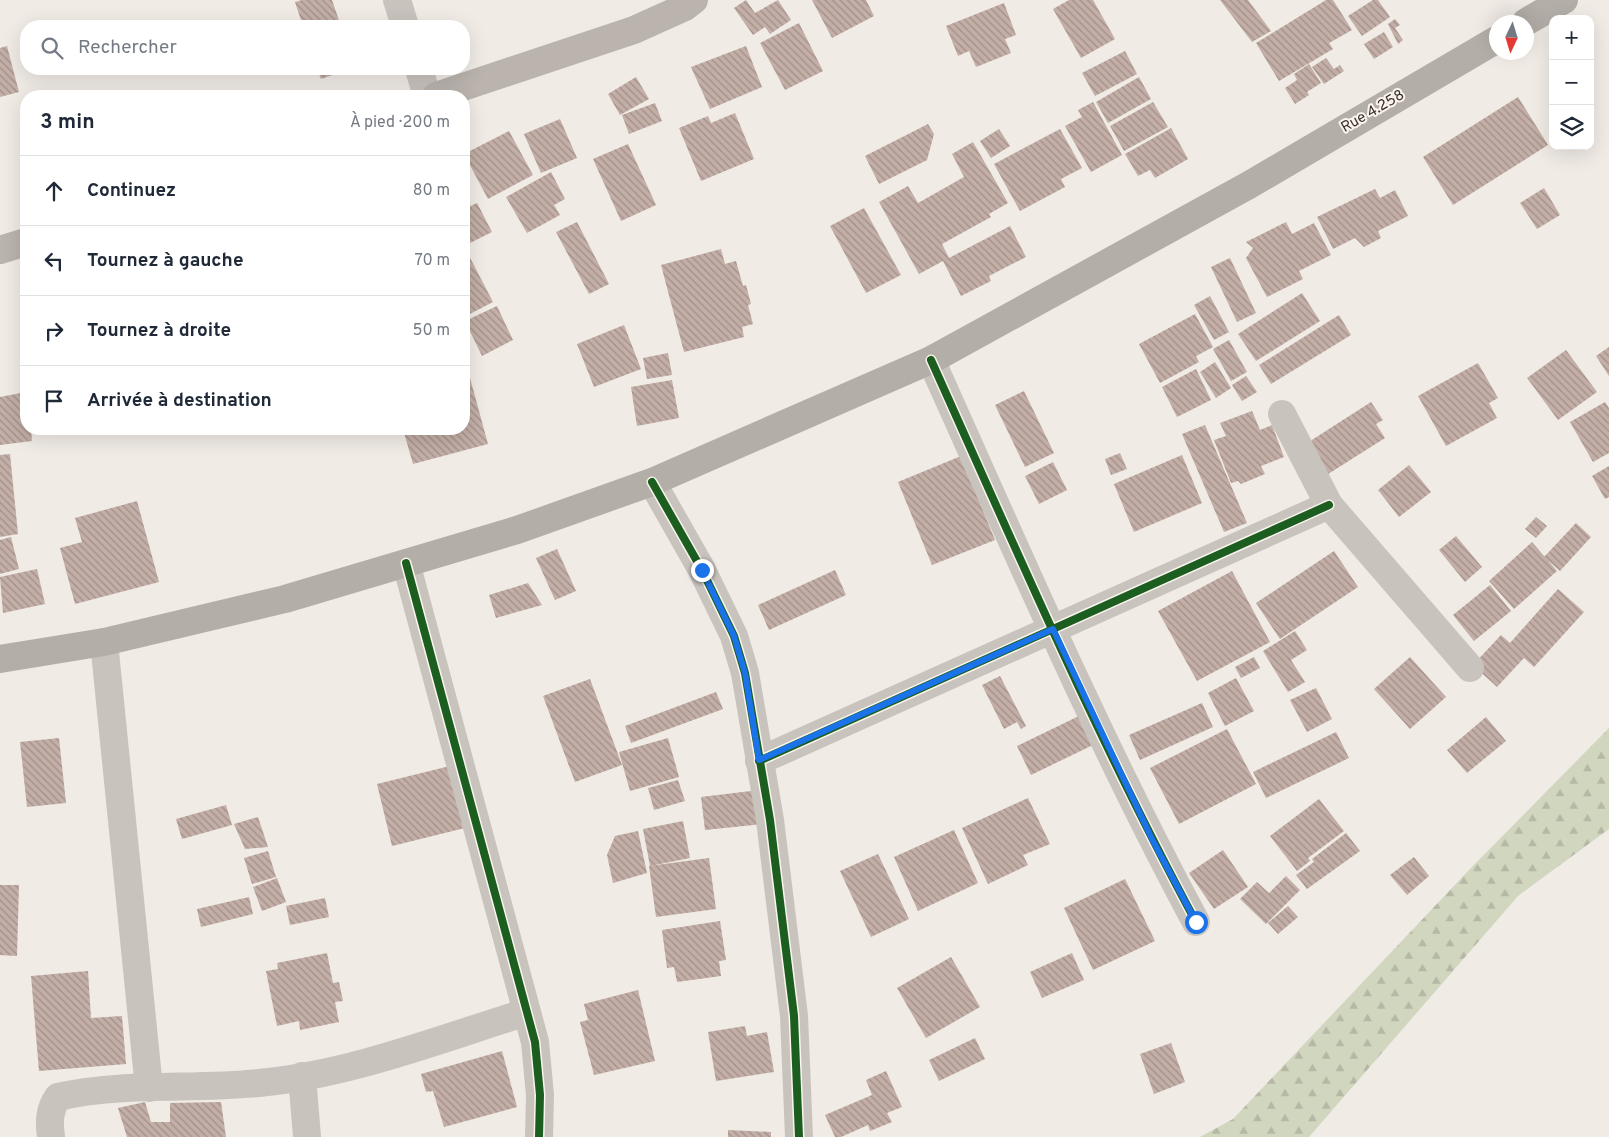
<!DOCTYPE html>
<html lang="fr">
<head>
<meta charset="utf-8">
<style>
  body { margin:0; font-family:Overpass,sans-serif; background:#f6f6f7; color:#1f2937 }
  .controls { position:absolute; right:15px; top:15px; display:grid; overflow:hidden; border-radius:10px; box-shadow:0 5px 20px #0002 }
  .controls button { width:45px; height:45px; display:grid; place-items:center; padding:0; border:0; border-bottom:1px solid #e0e1e3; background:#fff; color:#1f2937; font:25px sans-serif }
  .compass { position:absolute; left:1489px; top:15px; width:45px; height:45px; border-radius:50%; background:#fff; box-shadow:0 5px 20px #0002; rotate:184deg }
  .stop { position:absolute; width:15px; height:15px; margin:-11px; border:4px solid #1a73e8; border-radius:50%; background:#fff }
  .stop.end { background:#1a73e8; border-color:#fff; box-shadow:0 1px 5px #0008 }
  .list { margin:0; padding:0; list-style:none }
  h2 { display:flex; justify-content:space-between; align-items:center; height:65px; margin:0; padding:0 20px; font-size:21px }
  h2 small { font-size:16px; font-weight:400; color:#747a83 }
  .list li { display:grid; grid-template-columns:32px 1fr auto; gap:15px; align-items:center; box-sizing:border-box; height:70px; padding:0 20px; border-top:1px solid #e0e1e3 }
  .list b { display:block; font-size:19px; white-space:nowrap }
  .list em { font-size:16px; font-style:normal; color:#747a83 }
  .icon { flex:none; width:28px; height:28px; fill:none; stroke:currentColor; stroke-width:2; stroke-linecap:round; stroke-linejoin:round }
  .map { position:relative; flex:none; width:1609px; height:1137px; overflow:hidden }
  .search { position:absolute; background:#fff; box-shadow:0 5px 20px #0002; left:20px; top:20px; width:450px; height:55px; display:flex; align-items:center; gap:12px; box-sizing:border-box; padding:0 18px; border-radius:20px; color:#747a83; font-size:19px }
  .panel { position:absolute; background:#fff; box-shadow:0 5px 20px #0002; left:20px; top:90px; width:450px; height:345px; border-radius:20px }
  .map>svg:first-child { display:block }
  .forest { fill:url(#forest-firs) }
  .building { fill:url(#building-back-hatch) }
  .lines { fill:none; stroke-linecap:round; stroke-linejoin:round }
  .minor { stroke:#c9c3be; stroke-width:28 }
  .secondary { stroke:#bab3ae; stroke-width:28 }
  .trunk { stroke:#b4aea8; stroke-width:28 }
  .cycleway-casing { stroke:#fbf5ee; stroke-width:11 }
  .cycleway { stroke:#1b5e20; stroke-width:8 }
  .route { stroke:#1a73e8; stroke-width:6 }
  .labels { text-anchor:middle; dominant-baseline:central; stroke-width:4; stroke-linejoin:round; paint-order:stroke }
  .street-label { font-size:15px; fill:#3b302b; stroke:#fbf5ee }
</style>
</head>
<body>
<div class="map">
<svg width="1609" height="1137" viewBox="0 0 1609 1137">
  <defs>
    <pattern id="forest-firs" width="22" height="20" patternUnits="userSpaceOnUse" patternTransform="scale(1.25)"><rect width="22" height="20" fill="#d1d6bf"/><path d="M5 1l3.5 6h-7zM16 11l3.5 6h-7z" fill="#b4b8a4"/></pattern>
    <pattern id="building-back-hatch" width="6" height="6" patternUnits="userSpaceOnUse" patternTransform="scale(1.25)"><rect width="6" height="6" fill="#c3afa7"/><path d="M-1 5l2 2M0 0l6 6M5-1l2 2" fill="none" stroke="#a08f88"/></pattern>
  </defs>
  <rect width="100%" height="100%" fill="#f0ebe5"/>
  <path class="forest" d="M1609 728V829L1518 896 1309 1137H1200L1233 1119 1471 868Z"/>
  <path class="building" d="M302 0H332L341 26H303L295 2Z
    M746 0 755 13 778 0 791 20 770 34 765 27 753 35 734 8Z
    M812 0H866L874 16 832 38Z
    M1069 0H1093L1115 39 1081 58 1053 9Z
    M1220 0H1248L1271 31 1252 42Z
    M1326 0H1333L1352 30 1329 43 1333 49 1279 81 1256 43Z
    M1373 0H1378L1390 17 1362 36 1348 16Z
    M1004 3 1016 35 1005 39 1011 53 976 67 969 51 958 56 946 26Z
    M1395 19 1400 25 1395 28 1403 40 1398 44 1388 24Z
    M799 23 823 71 785 90 760 43Z
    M1384 32 1393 47 1374 59 1364 44Z
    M7 46 19 92 0 97V48Z
    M746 46 762 87 710 109 691 67Z
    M1125 51 1137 74 1095 96 1082 73Z
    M1326 58 1334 69 1340 65 1344 71 1324 84 1312 67Z
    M1309 64 1321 83 1307 92 1309 95 1295 104 1285 88 1297 80 1294 74Z
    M317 69H349L321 79Z
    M636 77 649 99 620 115 608 94Z
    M1139 77 1151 99 1108 123 1096 102Z
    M1518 97 1548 145 1453 205 1423 157Z
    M1093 102 1122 155 1091 172 1065 126 1082 117 1078 110Z
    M1153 102 1168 127 1124 151 1110 126Z
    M655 103 662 121 629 134 622 115Z
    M735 113 754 159 701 181 679 128 708 116 711 123Z
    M560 119 577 158 541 173 524 134Z
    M928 124 934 134 927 160 879 184 865 156Z
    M1171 128 1188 159 1155 178 1150 170 1138 176 1125 154Z
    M999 129 1010 146 991 158 980 141Z
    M1060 129 1082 168 1061 179 1065 187 1020 211 994 164Z
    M509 131 533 175 488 199 464 154Z
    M973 142 1008 203 989 214 991 217 942 244 949 258 1010 226 1026 257 989 276 991 281 961 296 943 261 919 274 879 202 908 186 918 203 964 177 952 154Z
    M628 144 656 205 621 221 593 159Z
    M551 172 565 199 554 205 560 215 527 233 506 197Z
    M1544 188 1560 215 1537 229 1520 203Z
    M1375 189 1380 198 1395 190 1408 216 1378 231 1381 238 1364 247 1355 238 1333 249 1317 217Z
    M477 203 492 232 464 246V209Z
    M864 208 901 275 866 293 830 226Z
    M577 222 609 284 589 294 556 232Z
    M1286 222 1292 234 1314 223 1331 255 1299 271 1303 279 1267 297 1246 258 1253 248 1246 242Z
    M721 249 725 264 736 261 743 286 746 285 751 304 748 305 753 324 742 327 744 337 684 352 661 265Z
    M466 250 493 302 464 317V251Z
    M1230 258 1256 313 1237 322 1211 267Z
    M1302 293 1320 321 1256 361 1238 334Z
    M1210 296 1229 332 1214 340 1194 305Z
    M497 306 513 340 482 356 465 321Z
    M1195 314 1213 347 1196 356 1199 362 1160 383 1139 344Z
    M1339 315 1351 335 1271 384 1259 365Z
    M624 325 641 369 594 387 577 344Z
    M1229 340 1247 372 1231 381 1213 349Z
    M1609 347V376L1596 356Z
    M1566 350 1597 392 1558 420 1527 378Z
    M668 353 672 375 647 379 643 358Z
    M1215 362 1231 388 1216 398 1200 372Z
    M1478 363 1498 398 1489 403 1497 418 1446 446 1418 396Z
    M467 367 488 444 413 464 403 429H464V368Z
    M1196 369 1211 400 1177 417 1162 387Z
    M1246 376 1257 392 1242 401 1232 385Z
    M672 380 679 418 637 426 631 387Z
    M1024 391 1054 453 1025 467 995 405Z
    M26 392V429H31L32 441 0 445V397Z
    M1371 402 1383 420 1376 424 1385 438 1325 476 1304 445Z
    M1605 402 1609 408V453L1593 462 1570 422Z
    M1252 411 1260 430 1272 425 1284 457 1261 466 1265 474 1241 484 1238 481 1231 483 1214 440 1226 436 1220 423Z
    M1205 425 1247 523 1224 532 1182 434Z
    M1120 453 1127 469 1111 475 1105 459Z
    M10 454 18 534 0 537V455Z
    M1182 455 1202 503 1134 532 1114 484Z
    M961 456 995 540 932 565 898 482Z
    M1053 462 1067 490 1039 504 1025 476Z
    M1409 465 1431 492 1399 517 1378 490Z
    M1609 466V497L1605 499 1592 476Z
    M137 501 159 582 75 604 60 548 82 542 75 518Z
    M1536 517 1547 526 1536 538 1525 529Z
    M1576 523 1591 537 1560 571 1544 557Z
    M1456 536 1482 567 1465 582 1439 550Z
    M11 537 19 569 0 574V540Z
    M1532 542 1557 571 1514 609 1489 581Z
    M557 549 576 591 555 600 536 558Z
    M1334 551 1358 587 1280 639 1256 603Z
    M37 569 45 604 3 613 0 577Z
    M835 570 846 595 769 630 758 605Z
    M1232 571 1270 642 1197 681 1158 611Z
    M528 583 542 605 496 618 489 595Z
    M1490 585 1511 611 1474 641 1453 615Z
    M1558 589 1584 612 1534 667 1524 658 1497 687 1473 665 1501 635 1510 643Z
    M1295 631 1307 650 1291 660 1305 682 1288 692 1263 651Z
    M1254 657 1260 668 1241 678 1235 667Z
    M1410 657 1446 697 1410 729 1374 689Z
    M1000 676 1026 726 1021 729 1017 722 1004 729 982 685Z
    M1236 678 1254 711 1225 726 1208 693Z
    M590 679 622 765 575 782 543 696Z
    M1316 688 1332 719 1307 732 1290 700Z
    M716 692 723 709 631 743 625 726Z
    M1202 703 1213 727 1140 760 1129 735Z
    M1081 715 1095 744 1031 775 1017 746Z
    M1486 717 1506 741 1467 773 1447 750Z
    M1227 729 1256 784 1179 824 1150 768Z
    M1336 732 1349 758 1266 798 1253 772Z
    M59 738 66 803 27 807 20 742Z
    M668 738 679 777 630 791 619 752Z
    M454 765 469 827 392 846 377 784Z
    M678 780 685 801 654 810 648 788Z
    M759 790 763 824 705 830 701 797Z
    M1028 798 1050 844 1023 855 1028 865 988 884 962 828Z
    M1319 799 1344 831 1308 858 1310 861 1297 871 1270 836Z
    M226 805 232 825 182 839 176 819Z
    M258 817 268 847 245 849 234 824Z
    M683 821 690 858 650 866 643 829Z
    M954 830 978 883 918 911 894 857Z
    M638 831 647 873 613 883 607 855 615 836Z
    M1346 833 1360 851 1307 889 1296 875 1314 862 1312 859Z
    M1223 850 1248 887 1214 909 1189 873Z
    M268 851 276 877 252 884 244 858Z
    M878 854 909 919 871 937 840 871Z
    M1414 857 1429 876 1407 895 1390 875Z
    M709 858 716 909 656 917 649 866Z
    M1286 876 1300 890 1266 924 1240 899 1257 882 1269 893Z
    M277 878 286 902 262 911 253 887Z
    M1125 879 1155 941 1093 970 1064 908Z
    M0 885H19L17 956 0 955Z
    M249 897 253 914 201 927 197 909Z
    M325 898 329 917 290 925 286 906Z
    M1288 906 1298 917 1278 934 1268 923Z
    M720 921 726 960 719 961 721 976 677 982 674 967 667 968 662 930Z
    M327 953 333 983 339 982 343 1001 335 1002 339 1022 300 1030 299 1021 277 1026 266 971 278 969 277 963Z
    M1072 953 1084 980 1042 998 1030 972Z
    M951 957 980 1007 926 1038 897 988Z
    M88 971 91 1018 122 1016 126 1064 39 1071 31 976Z
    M638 990 655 1061 594 1075 580 1022 588 1020 584 1004Z
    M745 1026 747 1036 767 1032 774 1072 716 1081 708 1032Z
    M975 1038 985 1059 939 1081 929 1060Z
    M1171 1043 1185 1082 1154 1094 1140 1054Z
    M502 1051 517 1107 444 1127 433 1091 426 1092 421 1074Z
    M886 1071 902 1107 887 1113 892 1122 870 1131 868 1125 841 1137H835L825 1115 872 1095 866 1080Z
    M145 1102 151 1122H170V1103L221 1102 226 1137H127L118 1108Z
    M728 1130 771 1132V1137H728Z"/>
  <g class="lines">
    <path class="minor" d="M397 0 405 26
      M419 69 427 96
      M931 360C1016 549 1098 740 1196 922
      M1282 414 1329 505 1470 668
      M652 482 702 570 734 636 745 673 770 820 794 1016 799 1137
      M406 563 535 1042 540 1095 539 1137
      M104 642 149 1088
      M759 761 1329 505
      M302 1076 307 1137
      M51 1137C49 1121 49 1110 58 1097 124 1082 193 1090 259 1083 351 1074 440 1039 527 1012"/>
    <path class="secondary" d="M436 96 634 30 685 7 694 0
      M0 250 26 242"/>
    <path class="trunk" d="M1526 22 1564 0
      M0 659 104 642 285 599 517 530 652 482 931 360 1249 185 1496 40"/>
    <defs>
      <path id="cycleway" d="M931 360C1016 549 1098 740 1196 922
        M652 482 702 570 734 636 745 673 770 820 794 1016 799 1137
        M406 563 535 1042 540 1095 539 1137
        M759 761 1329 505"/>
    </defs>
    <use href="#cycleway" class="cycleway-casing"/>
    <use href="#cycleway" class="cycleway"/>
  </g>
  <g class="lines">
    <path class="route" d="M702 570 734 636 745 673 759 760 1053 629 1152 839 1196 922"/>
  </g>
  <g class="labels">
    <g class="street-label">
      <text transform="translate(1373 112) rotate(-30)">Rue 4.258</text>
    </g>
  </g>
</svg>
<div class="controls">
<button>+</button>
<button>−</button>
<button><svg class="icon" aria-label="layers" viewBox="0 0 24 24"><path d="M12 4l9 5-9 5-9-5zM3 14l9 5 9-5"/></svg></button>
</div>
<svg class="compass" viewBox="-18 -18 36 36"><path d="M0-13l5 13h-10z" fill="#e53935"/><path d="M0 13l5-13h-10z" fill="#747a83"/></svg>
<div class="stop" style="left:1196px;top:922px"></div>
<div class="stop end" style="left:702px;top:570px"></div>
<div class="search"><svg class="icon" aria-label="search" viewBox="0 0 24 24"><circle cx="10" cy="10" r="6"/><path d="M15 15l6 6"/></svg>Rechercher</div>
<section class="panel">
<h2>3 min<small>À pied · 200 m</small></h2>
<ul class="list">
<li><svg class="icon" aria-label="ahead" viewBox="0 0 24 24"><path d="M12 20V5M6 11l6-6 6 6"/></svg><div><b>Continuez</b></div><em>80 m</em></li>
<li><svg class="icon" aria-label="left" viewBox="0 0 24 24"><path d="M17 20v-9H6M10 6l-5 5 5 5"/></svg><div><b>Tournez à gauche</b></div><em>70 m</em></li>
<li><svg class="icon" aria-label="right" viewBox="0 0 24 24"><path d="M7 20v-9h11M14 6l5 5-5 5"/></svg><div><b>Tournez à droite</b></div><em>50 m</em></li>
<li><svg class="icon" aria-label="arrive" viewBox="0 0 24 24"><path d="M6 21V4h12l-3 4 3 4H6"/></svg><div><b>Arrivée à destination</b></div></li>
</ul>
</section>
</div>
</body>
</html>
